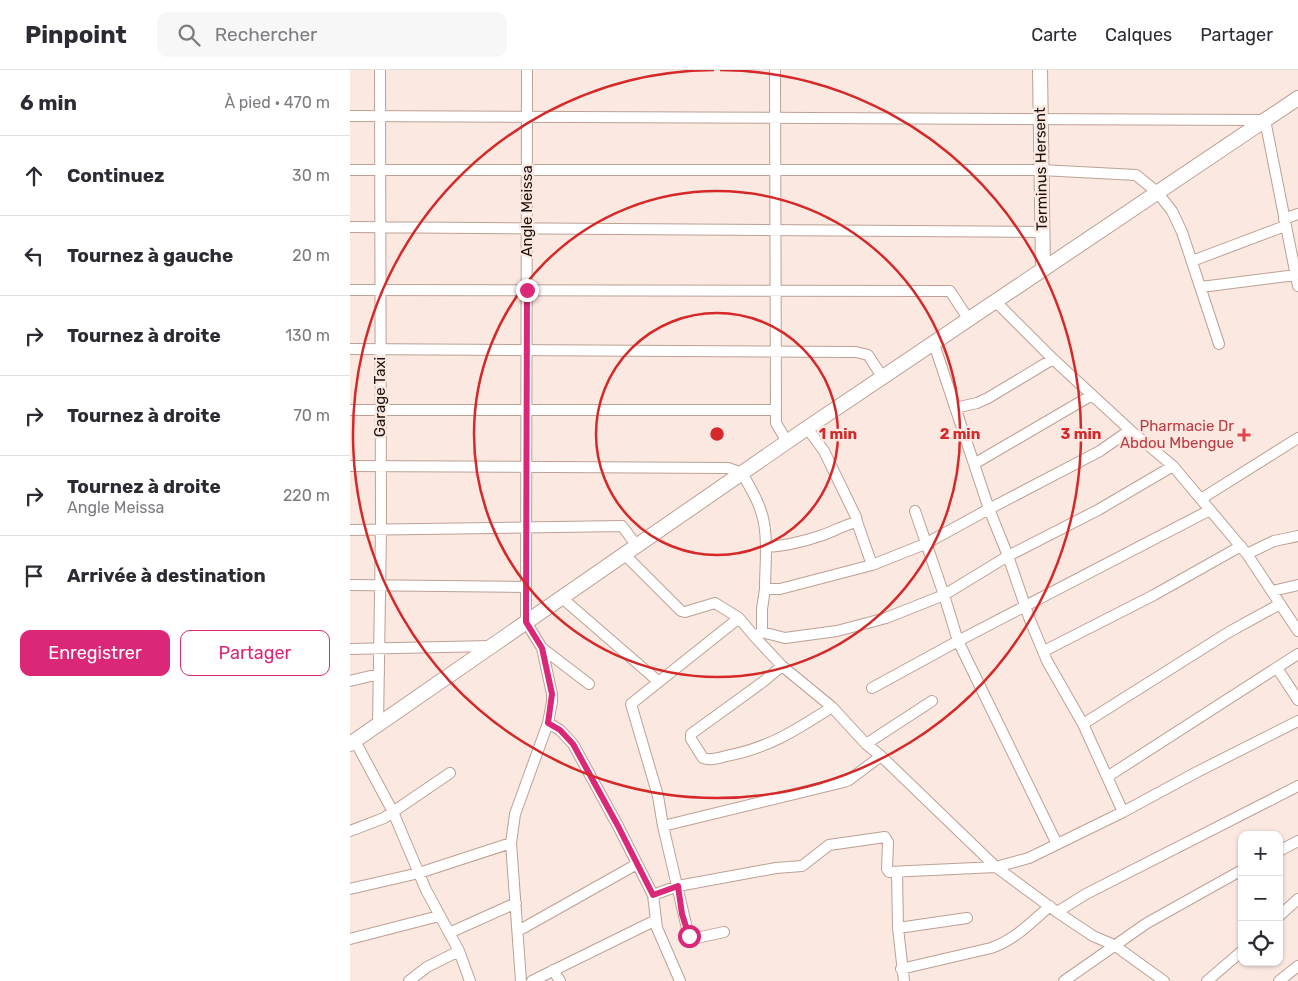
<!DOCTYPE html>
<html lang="fr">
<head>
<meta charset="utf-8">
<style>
  body { margin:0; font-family:Rubik,sans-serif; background:#f7f7f7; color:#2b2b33 }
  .controls { position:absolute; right:15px; bottom:15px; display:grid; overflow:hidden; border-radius:10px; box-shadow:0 1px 4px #0004 }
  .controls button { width:45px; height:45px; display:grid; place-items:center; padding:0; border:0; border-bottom:1px solid #e1e1e2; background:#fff; color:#2b2b33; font:25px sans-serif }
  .stop { position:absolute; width:15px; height:15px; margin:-11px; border:4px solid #db2777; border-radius:50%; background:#fff }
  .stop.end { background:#db2777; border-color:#fff; box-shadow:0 1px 5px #0008 }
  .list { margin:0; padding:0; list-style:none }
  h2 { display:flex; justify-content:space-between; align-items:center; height:65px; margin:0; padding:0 20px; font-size:21px }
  h2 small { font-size:16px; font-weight:400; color:#7c7c81 }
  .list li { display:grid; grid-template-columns:32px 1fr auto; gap:15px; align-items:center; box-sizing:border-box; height:80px; padding:0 20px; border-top:1px solid #e1e1e2 }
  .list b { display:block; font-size:19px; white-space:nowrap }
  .list p { margin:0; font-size:16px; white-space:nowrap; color:#7c7c81 }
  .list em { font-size:16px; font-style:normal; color:#7c7c81 }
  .actions { display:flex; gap:10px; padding:15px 20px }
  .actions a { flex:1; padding:11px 0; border:1px solid #db2777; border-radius:10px; text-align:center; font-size:18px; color:#db2777 }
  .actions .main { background:#db2777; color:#fff }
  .icon { flex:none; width:28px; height:28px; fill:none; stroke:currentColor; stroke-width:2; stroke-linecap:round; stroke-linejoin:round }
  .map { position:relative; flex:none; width:948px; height:911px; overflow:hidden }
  header { display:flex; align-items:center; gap:30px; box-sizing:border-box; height:70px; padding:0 25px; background:#fff; border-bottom:1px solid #e1e1e2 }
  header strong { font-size:24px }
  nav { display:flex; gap:28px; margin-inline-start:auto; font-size:18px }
  .search { width:350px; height:45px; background:#f7f7f7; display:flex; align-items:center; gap:12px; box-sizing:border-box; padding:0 18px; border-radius:10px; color:#7c7c81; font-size:19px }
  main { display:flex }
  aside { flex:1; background:#fff }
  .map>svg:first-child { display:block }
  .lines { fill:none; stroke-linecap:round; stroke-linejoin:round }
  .street-casing { stroke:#bca094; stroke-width:12 }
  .secondary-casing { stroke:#bca094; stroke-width:16 }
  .street { stroke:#fff; stroke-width:10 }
  .secondary { stroke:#fff; stroke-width:14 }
  .route { stroke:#db2777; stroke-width:6 }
  .ring { fill:none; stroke:#d62828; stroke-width:2.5 }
  .health-dot { fill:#e0444e; stroke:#fbe8e1; stroke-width:2 }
  .labels { text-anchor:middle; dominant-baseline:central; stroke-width:5; stroke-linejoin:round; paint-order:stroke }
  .street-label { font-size:15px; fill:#1b110d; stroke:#fbe8e1 }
  .health-label { font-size:15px; fill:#be3a42; stroke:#fbe8e1; text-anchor:end }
  .centre { fill:#d62828; stroke:#fbe8e1; stroke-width:2.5 }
  .ring-label { font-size:15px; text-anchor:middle; font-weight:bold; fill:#d62828; stroke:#fbe8e1; stroke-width:5; stroke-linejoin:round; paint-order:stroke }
</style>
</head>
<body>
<header>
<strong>Pinpoint</strong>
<div class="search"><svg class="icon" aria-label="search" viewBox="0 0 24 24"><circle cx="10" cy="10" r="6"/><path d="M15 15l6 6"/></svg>Rechercher</div>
<nav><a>Carte</a><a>Calques</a><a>Partager</a></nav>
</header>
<main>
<aside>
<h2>6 min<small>À pied · 470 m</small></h2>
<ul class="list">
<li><svg class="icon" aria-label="ahead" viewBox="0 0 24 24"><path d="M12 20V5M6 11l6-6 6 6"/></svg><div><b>Continuez</b></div><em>30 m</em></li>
<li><svg class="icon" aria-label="left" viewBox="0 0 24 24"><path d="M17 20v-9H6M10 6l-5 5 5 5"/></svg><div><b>Tournez à gauche</b></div><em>20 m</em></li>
<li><svg class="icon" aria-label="right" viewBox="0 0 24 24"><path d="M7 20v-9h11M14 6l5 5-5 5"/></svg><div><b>Tournez à droite</b></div><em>130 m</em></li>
<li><svg class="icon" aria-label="right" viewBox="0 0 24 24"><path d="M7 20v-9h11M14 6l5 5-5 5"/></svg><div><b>Tournez à droite</b></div><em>70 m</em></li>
<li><svg class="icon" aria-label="right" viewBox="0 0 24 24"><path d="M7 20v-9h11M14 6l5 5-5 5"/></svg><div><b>Tournez à droite</b><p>Angle Meissa</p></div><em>220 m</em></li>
<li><svg class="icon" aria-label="arrive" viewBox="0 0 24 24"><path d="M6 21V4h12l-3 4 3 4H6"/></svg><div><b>Arrivée à destination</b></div></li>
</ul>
<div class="actions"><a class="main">Enregistrer</a><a>Partager</a></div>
</aside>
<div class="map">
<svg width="948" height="911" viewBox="0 0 948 911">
  <rect width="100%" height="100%" fill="#fbe8e1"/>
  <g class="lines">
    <defs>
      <path id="street" d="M425 0 426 353 437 372
        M0 46 915 50 948 216
        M0 100H691L786 105 807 122 822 141 832 162 869 274
        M934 149 948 144
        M0 157 692 162
        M842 191 935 156
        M851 217 946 205
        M0 220 600 221 619 250
        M646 232 703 289 780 360 823 396 897 484 948 561
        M584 274 639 439 658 486 680 550 697 591 733 654 773 742
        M0 279 506 282 518 285 533 308
        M605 338 627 333 638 328 703 289
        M0 340H426
        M457 358 474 381 506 447 507 452
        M624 394 742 325
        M0 396 378 398 392 403C401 419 411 435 414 453 418 474 415 497 415 519
        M851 429 948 368
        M565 441 594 525 608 571 707 774
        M0 460 272 456 287 476
        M416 477C435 476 452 472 470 466 482 462 494 455 507 452L522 495
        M897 484 924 471 948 466
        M275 485 331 541 335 542 365 533 389 548 404 566 432 596 482 637 516 674 531 686 646 797 707 842 743 866 764 875 814 911
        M0 515 176 517
        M922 521 948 515
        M212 528 309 612
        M412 562V539L415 519H430L522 495 575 474 639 439 750 381 780 360
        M404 566 412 562 435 568 487 561 536 548 594 525 658 486 748 440 823 396
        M192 578 239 614
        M0 579 141 576
        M694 581 804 525 891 476
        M432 596 414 611 341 664V669L353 688C360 691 369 688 376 686 419 678 446 660 482 637
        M927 598 948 630
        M0 611 29 604
        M522 618 608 571 860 440
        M198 653 210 660 223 674 268 756 303 825 307 858 330 911
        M733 654 879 562 930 534
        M28 655 31 459 30 0
        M5 671 43 742 76 820 109 881 120 911
        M516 674 582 631
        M757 707 948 584
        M313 756 494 712 499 710 531 686
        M0 761 34 748 100 703
        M929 781 948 771
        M547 802 548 858 554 911
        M0 819 69 803 161 773
        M303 825 328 816 426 798 452 796 479 775 535 767 538 772 537 799 539 802 646 797 679 788 773 742 847 702 948 651
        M707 842 736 824 948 716
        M929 846 948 829
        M548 858 617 848
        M168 861 287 794
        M374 862 342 869 339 867 313 756 308 726 281 634 389 548
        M99 863 166 833
        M0 869 89 846
        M551 899 641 878C665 870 681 852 700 836
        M203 900 210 911
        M59 911 77 897 109 881
        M171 911 161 773 165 744 198 653 202 632V624L192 578 176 552 177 0
        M182 911 306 850
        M714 911 797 853 892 800
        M857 911 892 881
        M929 911 948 896"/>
      <path id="secondary" d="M690 0 693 199
        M0 674 457 358 948 28"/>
    </defs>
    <use href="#street" class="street-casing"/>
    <use href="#secondary" class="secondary-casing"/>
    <use href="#street" class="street"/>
    <use href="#secondary" class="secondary"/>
  </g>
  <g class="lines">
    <path class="route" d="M177 220 176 552 192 578 202 624 198 653 210 660 223 674 268 756 303 825 328 816 332 844 339 866"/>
  </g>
  <g class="ring">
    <circle cx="367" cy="364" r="121"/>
    <circle cx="367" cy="364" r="243"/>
    <path d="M370 0A364 364 0 1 1 364 0"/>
  </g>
  <path class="health-dot" d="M891.5 357.5h5v5h5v5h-5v5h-5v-5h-5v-5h5z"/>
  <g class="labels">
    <g class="street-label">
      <text transform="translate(691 99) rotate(-91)">Terminus Hersent</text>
      <text transform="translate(177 141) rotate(-90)">Angle Meissa</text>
      <text transform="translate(30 327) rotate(-90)">Garage Taxi</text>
    </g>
    <g class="health-label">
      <text x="884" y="356">Pharmacie Dr<tspan x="884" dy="17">Abdou Mbengue</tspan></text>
    </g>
  </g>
  <circle cx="367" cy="364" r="8" class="centre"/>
  <g class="ring-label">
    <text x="488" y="369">1 min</text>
    <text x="610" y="369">2 min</text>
    <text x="731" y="369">3 min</text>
  </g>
</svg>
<div class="controls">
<button>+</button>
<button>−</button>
<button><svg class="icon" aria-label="locate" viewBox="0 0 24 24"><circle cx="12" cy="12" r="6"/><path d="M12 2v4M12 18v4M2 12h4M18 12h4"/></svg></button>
</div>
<div class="stop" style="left:339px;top:866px"></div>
<div class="stop end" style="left:177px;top:220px"></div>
</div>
</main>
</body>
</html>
